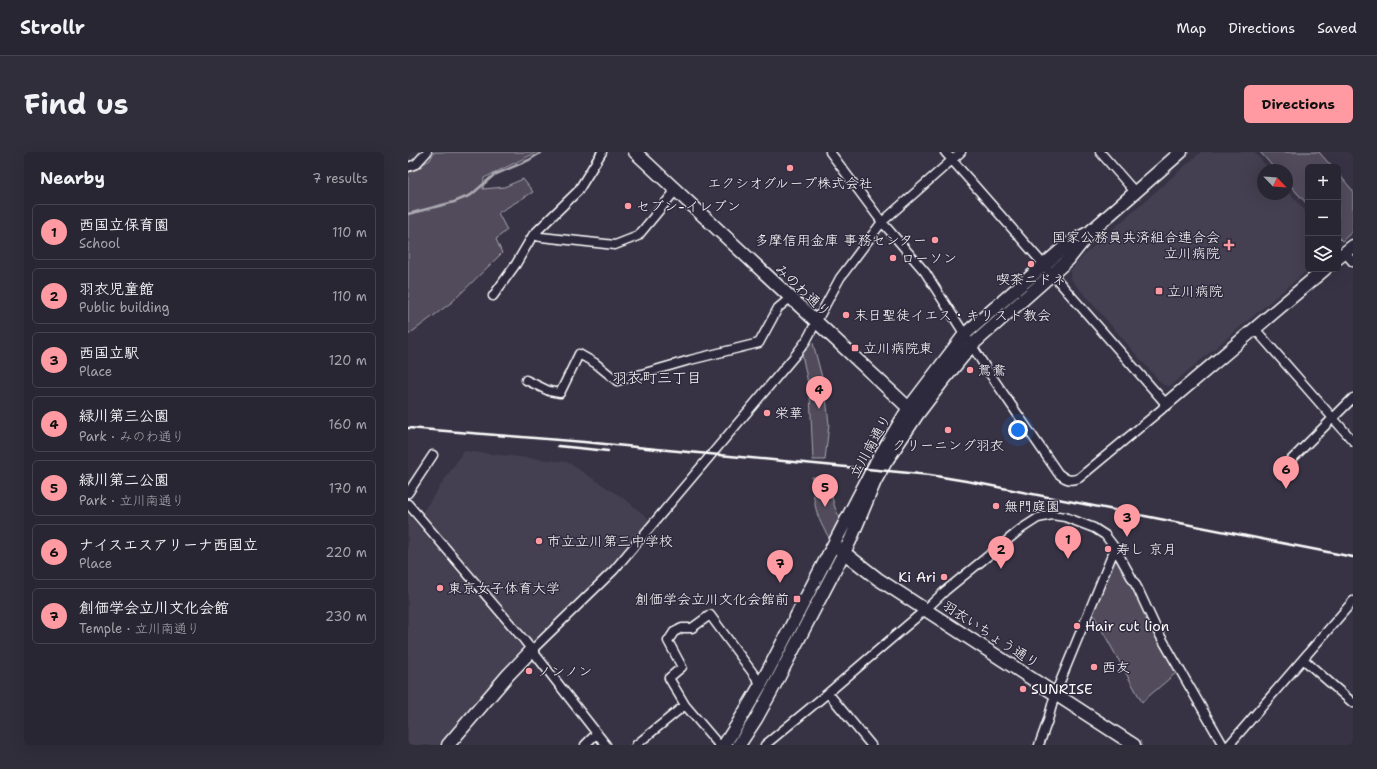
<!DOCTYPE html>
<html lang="en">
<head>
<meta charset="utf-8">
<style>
  body { margin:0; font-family:"Shantell Sans","Klee One",sans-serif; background:#312e3c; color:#f1f3f6 }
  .controls { position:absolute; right:12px; top:12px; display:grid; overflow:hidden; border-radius:6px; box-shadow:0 4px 16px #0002 }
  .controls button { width:36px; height:36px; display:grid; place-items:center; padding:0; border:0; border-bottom:1px solid #45434f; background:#292634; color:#f1f3f6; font:20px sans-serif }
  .compass { position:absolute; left:849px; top:12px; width:36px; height:36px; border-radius:50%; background:#292634; box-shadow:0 4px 16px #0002; rotate:115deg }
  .you { position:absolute; left:610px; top:278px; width:14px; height:14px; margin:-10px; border:3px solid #fff; border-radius:50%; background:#1a73e8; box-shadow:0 0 0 6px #1a73e833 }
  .badge { display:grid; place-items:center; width:26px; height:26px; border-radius:50%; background:#ff9aa2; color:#111; font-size:13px; font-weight:700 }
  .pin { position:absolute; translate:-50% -33px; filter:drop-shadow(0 1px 2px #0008) }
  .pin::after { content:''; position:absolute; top:21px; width:14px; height:12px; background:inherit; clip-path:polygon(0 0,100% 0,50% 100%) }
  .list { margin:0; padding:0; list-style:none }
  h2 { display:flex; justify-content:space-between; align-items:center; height:52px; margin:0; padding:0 16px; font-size:17px }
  h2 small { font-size:13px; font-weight:400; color:#a5a5ac }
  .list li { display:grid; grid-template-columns:26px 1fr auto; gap:12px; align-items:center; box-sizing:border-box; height:56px; margin:0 8px 8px; padding:0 8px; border:1px solid #45434f; border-radius:6px }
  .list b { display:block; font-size:15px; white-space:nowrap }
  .list p { margin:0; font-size:13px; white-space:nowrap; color:#a5a5ac }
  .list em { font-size:13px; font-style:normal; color:#a5a5ac }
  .icon { flex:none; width:22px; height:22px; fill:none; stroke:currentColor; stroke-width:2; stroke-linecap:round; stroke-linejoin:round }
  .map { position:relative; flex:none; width:945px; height:593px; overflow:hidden; border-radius:6px }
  header { display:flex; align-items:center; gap:24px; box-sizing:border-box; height:56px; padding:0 20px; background:#292634; border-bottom:1px solid #45434f }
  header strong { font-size:19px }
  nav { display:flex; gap:22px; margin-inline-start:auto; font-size:14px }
  .intro { display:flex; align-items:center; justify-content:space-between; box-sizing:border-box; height:96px; padding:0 24px }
  h1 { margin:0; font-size:28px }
  .button { padding:10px 18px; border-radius:6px; background:#ff9aa2; color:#111; font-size:14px; font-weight:700 }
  main { display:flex; gap:24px; padding:0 24px }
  aside { flex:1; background:#292634; border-radius:6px; box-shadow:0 4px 16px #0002 }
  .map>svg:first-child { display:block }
  .built { fill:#444051 }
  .green { fill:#514c5c; stroke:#a8a6ae }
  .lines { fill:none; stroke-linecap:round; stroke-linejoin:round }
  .stream { stroke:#adabb2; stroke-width:2.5 }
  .street-casing { stroke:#fff; stroke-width:11 }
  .secondary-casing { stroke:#fff; stroke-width:15 }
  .street { stroke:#2f2a3d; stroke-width:8 }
  .secondary { stroke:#2f2a3d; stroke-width:12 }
  .rail { stroke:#fff; stroke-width:2.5 }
  .poi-dot { fill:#ff9aa2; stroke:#2f2a3d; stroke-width:1.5 }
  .labels { text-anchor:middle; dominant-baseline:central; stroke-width:3; stroke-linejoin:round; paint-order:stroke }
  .poi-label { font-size:14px; fill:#fff; stroke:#2f2a3d; text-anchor:start }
  .street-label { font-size:14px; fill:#fff; stroke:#2f2a3d }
  .neighbourhood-label { font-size:15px; fill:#fff; stroke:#2f2a3d }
</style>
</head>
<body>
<header>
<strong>Strollr</strong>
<nav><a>Map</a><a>Directions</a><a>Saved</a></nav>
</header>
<div class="intro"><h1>Find us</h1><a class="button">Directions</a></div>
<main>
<aside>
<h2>Nearby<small>7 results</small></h2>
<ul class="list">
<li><span class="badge">1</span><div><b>西国立保育園</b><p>School</p></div><em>110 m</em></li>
<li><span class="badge">2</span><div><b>羽衣児童館</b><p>Public building</p></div><em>110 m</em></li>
<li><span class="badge">3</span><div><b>西国立駅</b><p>Place</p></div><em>120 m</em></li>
<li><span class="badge">4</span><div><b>緑川第三公園</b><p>Park · みのわ通り</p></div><em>160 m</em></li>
<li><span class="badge">5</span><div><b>緑川第二公園</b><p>Park · 立川南通り</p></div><em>170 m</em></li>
<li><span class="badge">6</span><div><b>ナイスエスアリーナ西国立</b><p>Place</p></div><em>220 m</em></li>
<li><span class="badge">7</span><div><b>創価学会立川文化会館</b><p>Temple · 立川南通り</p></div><em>230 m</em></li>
</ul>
</aside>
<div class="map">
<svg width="945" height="593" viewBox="0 0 945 593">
  <rect width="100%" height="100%" fill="#373345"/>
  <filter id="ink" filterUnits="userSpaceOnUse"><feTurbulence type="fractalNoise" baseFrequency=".025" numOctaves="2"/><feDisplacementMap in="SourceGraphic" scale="8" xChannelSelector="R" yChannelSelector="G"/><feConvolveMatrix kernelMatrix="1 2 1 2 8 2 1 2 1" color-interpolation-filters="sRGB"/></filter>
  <g filter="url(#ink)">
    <path class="built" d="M793 0H846L862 18H855V42H879V38L900 62 901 117 762 234 755 233 662 126 663 118 679 100Z
      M56 299 159 310 218 348 242 368 207 410 123 490 14 361Z
      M0 362 115 496 30 593H0Z"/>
    <path class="green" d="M26 0H129L76 26 75 37 96 35 115 27 125 40 90 61 99 78 88 87 94 101 44 150 0 183V20L22 8Z
      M852 0H911L924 15H900V53L879 30V18H868Z
      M930 21 945 39V79L934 89 930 85Z
      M405 191 417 237 421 272 417 308H405L402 241 394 202Z
      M404 325 423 326C423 341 424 354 433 367L422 387C407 364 406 352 404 325Z
      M708 405 769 520 734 550 685 462Z"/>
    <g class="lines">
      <path class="stream" d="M0 62 46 50 63 43 86 23 121 8 134 0"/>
      <defs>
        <path id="street" d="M422 0 474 70 517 120 580 219 650 321C657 327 662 330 671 326L754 257 758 252 537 0
          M692 0 727 40
          M0 15 8 12 19 0
          M125 83 133 85 207 93 230 84 268 38
          M937 101 945 110
          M85 144 108 112 125 83 170 39 194 0
          M847 177 945 289
          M118 228 141 239 152 241 171 202 187 211 209 229 282 208 351 191 370 156 382 146
          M877 314 945 246
          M0 341 25 303
          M0 352 116 488 198 593
          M124 498 206 418 389 201 398 189 432 126 474 70 553 0
          M895 507 945 551
          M420 541 463 593
          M177 593 189 581
          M228 593 277 553
          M311 593 277 553 261 526 274 515 260 489 266 480 274 476H284L302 463 353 532
          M357 593 420 541 517 458 537 439 613 377 630 366 644 363 657 365 686 376 697 383 707 396 730 437 749 478 815 593
          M631 593 640 568 647 542 707 396
          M821 593 945 449"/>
        <path id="secondary" d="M227 0 506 261
          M930 106 945 94
          M758 252 917 117
          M430 396 470 427 726 593
          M40 593 100 523 124 498
          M316 593 329 573 353 532 470 307 500 257 557 182 652 99 666 88 680 81
          M331 593 348 567 364 538 442 389 467 329 477 311 509 263 534 230 564 193 660 108 683 79 773 0"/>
      </defs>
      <use href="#street" class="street-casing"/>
      <use href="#secondary" class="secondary-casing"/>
      <use href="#street" class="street"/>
      <use href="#secondary" class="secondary"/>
      <path class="rail" d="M0 276 176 290 522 323 564 330 945 405
        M150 294 200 299"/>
    </g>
  </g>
  <g class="poi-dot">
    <circle cx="382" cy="16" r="4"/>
    <circle cx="220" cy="54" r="4"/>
    <circle cx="527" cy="88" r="4"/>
    <path d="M819 87h4v4h4v4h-4v4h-4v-4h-4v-4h4z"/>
    <circle cx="485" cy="106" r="4"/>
    <circle cx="623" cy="112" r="4"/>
    <rect x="747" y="135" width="8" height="8" rx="2"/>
    <circle cx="438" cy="163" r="4"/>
    <rect x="443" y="192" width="8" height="8" rx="2"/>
    <circle cx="562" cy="218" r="4"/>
    <circle cx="359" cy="261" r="4"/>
    <circle cx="540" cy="278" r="4"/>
    <circle cx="588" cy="354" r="4"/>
    <circle cx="131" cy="389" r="4"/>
    <circle cx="700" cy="397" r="4"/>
    <circle cx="536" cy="425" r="4"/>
    <circle cx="32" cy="436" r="4"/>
    <rect x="385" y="443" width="8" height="8" rx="2"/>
    <circle cx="669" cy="474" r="4"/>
    <circle cx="686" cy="515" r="4"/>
    <circle cx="121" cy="519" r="4"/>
    <circle cx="615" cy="537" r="4"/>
  </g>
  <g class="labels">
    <g class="poi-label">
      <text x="382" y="31" text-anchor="middle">エクシオグループ株式会社</text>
      <text x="228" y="54">セブン-イレブン</text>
      <text x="812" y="85" text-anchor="end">国家公務員共済組合連合会<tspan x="812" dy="16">立川病院</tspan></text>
      <text x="519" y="88" text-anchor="end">多摩信用金庫 事務センター</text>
      <text x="493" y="106">ローソン</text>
      <text x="623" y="127" text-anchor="middle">喫茶ニドネ</text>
      <text x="759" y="139">立川病院</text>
      <text x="446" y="163">末日聖徒イエス・キリスト教会</text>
      <text x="455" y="196">立川病院東</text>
      <text x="570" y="218">鴛鴦</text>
      <text x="367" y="261">栄華</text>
      <text x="540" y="293" text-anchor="middle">クリーニング羽衣</text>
      <text x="596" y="354">無門庭園</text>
      <text x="139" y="389">市立立川第三中学校</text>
      <text x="708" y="397">寿し 京月</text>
      <text x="528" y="425" text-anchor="end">Ki Ari</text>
      <text x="40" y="436">東京女子体育大学</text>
      <text x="381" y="447" text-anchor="end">創価学会立川文化会館前</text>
      <text x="677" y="474">Hair cut lion</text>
      <text x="694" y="515">西友</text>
      <text x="129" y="519">ノンノン</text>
      <text x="623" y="537">SUNRISE</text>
    </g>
    <g class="street-label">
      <text transform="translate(395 138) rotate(43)">みのわ通り</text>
      <text transform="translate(462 294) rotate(-61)">立川南通り</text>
      <text transform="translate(583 482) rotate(33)">羽衣いちょう通り</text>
    </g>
    <g class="neighbourhood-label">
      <text x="249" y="226">羽衣町三丁目</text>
    </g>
  </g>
</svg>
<div class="controls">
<button>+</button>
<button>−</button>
<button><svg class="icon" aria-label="layers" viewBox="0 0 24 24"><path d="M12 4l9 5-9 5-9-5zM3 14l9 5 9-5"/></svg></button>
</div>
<svg class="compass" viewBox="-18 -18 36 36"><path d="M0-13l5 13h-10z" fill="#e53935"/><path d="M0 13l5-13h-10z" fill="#a5a5ac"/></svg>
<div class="you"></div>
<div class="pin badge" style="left:660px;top:407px">1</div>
<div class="pin badge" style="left:593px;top:417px">2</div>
<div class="pin badge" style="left:719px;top:385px">3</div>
<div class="pin badge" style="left:411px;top:257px">4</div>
<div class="pin badge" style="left:417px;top:355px">5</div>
<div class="pin badge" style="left:878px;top:337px">6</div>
<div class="pin badge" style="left:372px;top:431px">7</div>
</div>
</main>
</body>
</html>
